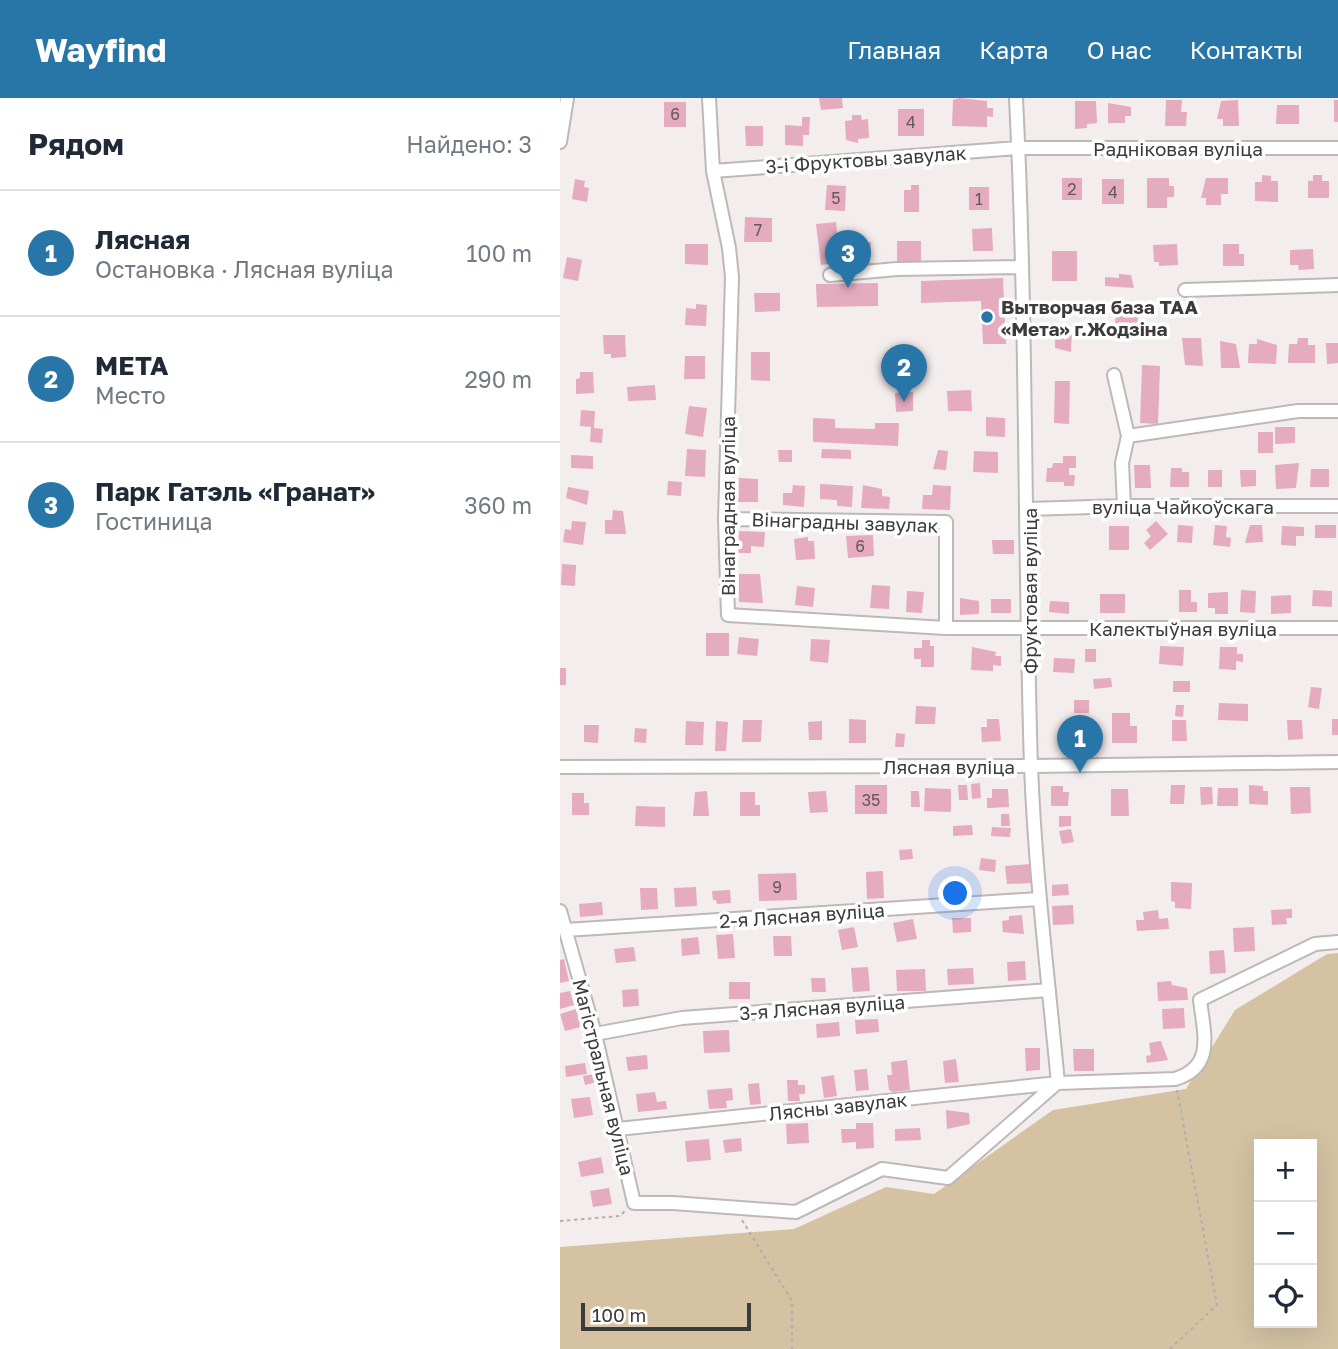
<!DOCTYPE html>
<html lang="ru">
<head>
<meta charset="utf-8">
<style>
  body { margin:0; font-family:"Golos Text",sans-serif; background:#f6f6f7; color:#1f2937 }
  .controls { position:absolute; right:21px; bottom:21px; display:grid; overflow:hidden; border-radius:0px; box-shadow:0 7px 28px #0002 }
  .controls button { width:63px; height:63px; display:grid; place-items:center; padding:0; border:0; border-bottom:2px solid #e0e1e3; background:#fff; color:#1f2937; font:35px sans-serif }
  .scale { position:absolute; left:21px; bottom:18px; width:170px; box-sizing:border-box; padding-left:7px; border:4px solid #3d3b3a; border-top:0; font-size:19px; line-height:24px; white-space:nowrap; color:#3d3b3a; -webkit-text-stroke:5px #fff; paint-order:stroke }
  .you { position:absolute; left:396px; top:796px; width:24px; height:24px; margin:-18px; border:5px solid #fff; border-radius:50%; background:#1a73e8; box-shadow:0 0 0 10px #1a73e833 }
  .badge { display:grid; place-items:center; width:46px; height:46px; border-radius:50%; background:#2776a7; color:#fff; font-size:23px; font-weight:700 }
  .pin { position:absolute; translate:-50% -58px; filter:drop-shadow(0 2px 4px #0008) }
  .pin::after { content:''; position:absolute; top:37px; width:24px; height:21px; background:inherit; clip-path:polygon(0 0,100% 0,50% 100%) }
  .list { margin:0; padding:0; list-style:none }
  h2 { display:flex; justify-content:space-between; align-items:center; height:91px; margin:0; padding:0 28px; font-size:30px }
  h2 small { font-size:23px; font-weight:400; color:#747a83 }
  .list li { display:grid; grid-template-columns:46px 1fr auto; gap:21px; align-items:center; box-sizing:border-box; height:126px; padding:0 28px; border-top:2px solid #e0e1e3 }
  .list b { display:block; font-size:26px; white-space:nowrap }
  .list p { margin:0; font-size:23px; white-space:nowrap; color:#747a83 }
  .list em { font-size:23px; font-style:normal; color:#747a83 }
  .icon { flex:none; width:38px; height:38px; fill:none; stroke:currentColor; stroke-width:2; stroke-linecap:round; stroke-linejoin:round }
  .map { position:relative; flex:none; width:778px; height:1251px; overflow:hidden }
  header { display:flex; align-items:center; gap:42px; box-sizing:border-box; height:98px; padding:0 35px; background:#2776a7; color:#fff }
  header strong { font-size:33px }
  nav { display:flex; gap:38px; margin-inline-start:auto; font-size:24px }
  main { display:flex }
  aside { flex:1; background:#fff }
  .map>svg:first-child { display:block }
  .green { fill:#d4c2a3; fill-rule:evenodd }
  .building { fill:#e5abbf }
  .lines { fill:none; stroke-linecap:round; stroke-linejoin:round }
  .minor-casing { stroke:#beb8b7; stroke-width:16 }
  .path { stroke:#b3aeae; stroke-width:2; stroke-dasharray:3.5 3.5; stroke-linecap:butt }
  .minor { stroke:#fff; stroke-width:12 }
  .poi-dot { fill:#2776a7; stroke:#fff; stroke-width:2.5 }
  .labels { text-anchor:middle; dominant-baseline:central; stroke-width:7; stroke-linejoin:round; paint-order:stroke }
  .number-label { font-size:16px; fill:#67575b }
  .street-label { font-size:19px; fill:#3d3b3a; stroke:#fff }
  .poi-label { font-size:19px; font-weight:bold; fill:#3d3b3a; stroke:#fff; text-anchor:start }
</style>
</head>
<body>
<header>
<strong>Wayfind</strong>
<nav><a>Главная</a><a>Карта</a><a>О нас</a><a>Контакты</a></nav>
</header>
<main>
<aside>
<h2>Рядом<small>Найдено: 3</small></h2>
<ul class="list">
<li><span class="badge">1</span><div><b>Лясная</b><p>Остановка · Лясная вуліца</p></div><em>100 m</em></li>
<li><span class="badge">2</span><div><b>МЕТА</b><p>Место</p></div><em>290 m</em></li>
<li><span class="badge">3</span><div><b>Парк Гатэль «Гранат»</b><p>Гостиница</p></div><em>360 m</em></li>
</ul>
</aside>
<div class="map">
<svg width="778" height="1251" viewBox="0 0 778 1251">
  <rect width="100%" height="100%" fill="#f4eded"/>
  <path class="green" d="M778 855V1251H0V1149L234 1131 326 1089 374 1096 493 1012 626 991 675 912 767 856ZM699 1046H752V1225H699Z"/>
  <path class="building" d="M259 0H282L283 10 261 12Z
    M399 0 427 3V10H433V19L427 18V29L392 28 393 2Z
    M606 2H622L621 14H627L626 28H605Z
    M678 2 679 28H663V21H657L661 3Z
    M774 2H778V24H774Z
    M515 3H536L537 25 527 26V30L515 31Z
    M104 4H126V29H104Z
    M548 5 571 9V18H565V25H548Z
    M717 7H739V26H716Z
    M338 11H364V38H338Z
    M292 17H301L302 22 308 21 309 40 298 41V45L286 42 285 23 292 22Z
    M242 19H250L249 37H243V48L225 47V27L242 28Z
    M185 28H203V48H186Z
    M702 77 711 78V83H718V104L695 103V84H702Z
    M753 77H762V83H769V100H748V83H753Z
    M502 80H522V102H502Z
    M587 80H609V88H614V99H607V110H587Z
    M646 80H668V96H661V107H646V100H641Z
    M15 81 25 83 24 89 29 90 27 104 12 101Z
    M542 81H564V106H542Z
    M267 87 286 88 285 113 265 112Z
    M351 87H359V114H344V92H351Z
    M409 89H429V112H409Z
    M185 119 212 120V144H184Z
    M276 124 278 145 266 146 269 166 261 167 256 126Z
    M432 130 433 153H413L412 131Z
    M337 143H361V165H337Z
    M299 144H311L309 172H299Z
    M125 146H148V167L125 166Z
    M617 146 618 167 599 168V164H594L593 147Z
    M663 146H679V156H684V168H663Z
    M753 151 754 171 739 172 738 167H730V152Z
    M492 153H517V183H492Z
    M7 159 22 162 18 183 3 180Z
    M559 176 571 177 574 190 545 188V179L559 180Z
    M443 180 446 246H423L421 203 361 205V183Z
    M318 185V208L257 209 256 186Z
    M194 195H220V213L195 214Z
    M136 206 147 207 146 228 125 227 126 210 136 211Z
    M557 206 579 208 576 239 554 237Z
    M495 232H512L511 254 495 250Z
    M43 237H65L66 259 51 260V256H44Z
    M622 240H641L643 268 625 267Z
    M738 240H748V247H755V265H728L729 246H737Z
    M697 241 717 247 716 266 688 265 689 246H697Z
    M660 243 676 246 680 270H661Z
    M766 245H778V265L767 266Z
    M191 254H210V283L191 282Z
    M125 258H145V281H124Z
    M582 267 600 268 598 326 580 325Z
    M20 274H33L34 295 16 296V281L20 280Z
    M495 283H510L509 326 494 325Z
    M95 287 96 302 68 303 67 289Z
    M411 292 412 313H388L387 293Z
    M353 294V313L336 314 335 295Z
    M129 308 147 310 143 339 125 336Z
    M21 312 35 313 34 330 43 331 42 345 30 344 31 329 20 328Z
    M426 319 445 320V339L426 338Z
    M253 320 275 321V330L315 331V325H339L338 348 253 344Z
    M715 329H735V345L715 346Z
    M698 334H713V355H698Z
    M127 351 146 352 145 379 125 378Z
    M262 351 291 352V361L261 360Z
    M218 352H232V364H219Z
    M378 352 388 353 386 372 373 371Z
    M414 353 438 354V375L413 374Z
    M11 357 33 358V371L11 370Z
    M503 358H516V370H509V377H515L514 388H504V384H486L487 370H492L493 365H503Z
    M739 365 736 390 716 391 715 367Z
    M574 367H590L591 390H575Z
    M611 370H622V374H629V389H610Z
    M751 371H769V389H750Z
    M648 372H662V389H648Z
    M680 372H696V388L681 389Z
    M179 380 198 381V404H178Z
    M108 383 122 384 121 398 107 397Z
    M260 386 293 388 292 409 277 408V402L260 401Z
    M233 387 245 388 244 409 223 407V395H232Z
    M303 387 322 391V398L330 399 329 411 301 410Z
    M373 387 391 388 390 412 362 411 363 397H372Z
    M8 389 29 393 27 407 6 400Z
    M53 412 63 413 66 436H45V422H52Z
    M12 423 26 424 23 447 3 444 5 431 11 432Z
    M596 423 608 436 590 452 584 445 591 438 586 432Z
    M618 427 633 428 632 445 617 444Z
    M655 427 667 428 666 439 671 440 670 449 653 447Z
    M690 427H702L703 444 685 445Z
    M755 427H776V440H755Z
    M549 428H569V452H549Z
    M722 428 744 429V438H736V448L721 447Z
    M179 433 205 434 204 449 191 448V455H178Z
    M313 437 314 458 288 460 286 438Z
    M248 439V443H254L255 461 236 462 234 441Z
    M432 442H454V456H433Z
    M2 466 16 467 15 488 1 487Z
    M179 476H200L203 505 179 504Z
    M312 487 330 488 329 511 310 510Z
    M237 488 255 490 253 509 235 507Z
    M619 492H631V504H637V514H619Z
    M681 492 696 493 695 515 680 514Z
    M753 492 772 493V509L752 508Z
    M347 493 364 494 362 515 346 514Z
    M668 494V516H655V510H648V495Z
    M540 496H565V515H540Z
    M731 497V515L711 516V498Z
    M400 500 419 503V516L400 517Z
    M431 501H451V515H431Z
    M490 503 509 504V516L489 514Z
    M146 535H169V558H146Z
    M179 539 199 541 197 558 177 556Z
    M251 541 270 542 268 565 250 563Z
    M362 542H370V548H374V569H361V561H354V550H362Z
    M600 548 624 549 623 568 599 566Z
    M412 549 436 554 435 558H441V568L433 567V573L411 572Z
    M660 549H677V556H683V564L676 563V572L659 571Z
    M525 551H536V564H525Z
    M494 560 515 561 514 575 493 574Z
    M0 570H6V587H0Z
    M551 580 552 589 534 591 533 581Z
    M613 583H630V594H613Z
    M751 589 762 590 759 611 748 609Z
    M514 602H529V615H514Z
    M659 605 688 606V623L658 622Z
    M616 607H624L623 619 615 618Z
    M356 608 376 609 375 626H355Z
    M552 615H570V628H577V645H552Z
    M289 621 306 622V645H289Z
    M427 621H439L441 643 422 644 421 629H427Z
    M772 621H778V637H772Z
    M183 622H202L201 644H182Z
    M612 622H626L627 643H612Z
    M727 622H742L743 641 728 642Z
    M126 623 144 624 143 647H125Z
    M156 623 168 624 166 653H155Z
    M262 623V642H249L248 624Z
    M24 627H39L38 645 24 644Z
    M508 627H533L532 646 508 645Z
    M75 630 87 631 86 645 74 644Z
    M336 635 345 636 344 649H335Z
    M420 685 421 700 412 701 411 686Z
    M295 687H327V716H295Z
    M398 687H407L408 702H399Z
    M611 687H625L624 706H610Z
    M689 687 703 688V693H708V707L689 706Z
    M491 688H503V694H509L508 708H491Z
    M640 689H652L653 706 641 707Z
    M730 689H750L751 715 731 716Z
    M365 690 391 691V714L364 713Z
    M658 690H678V708H657Z
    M432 691H448L449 709 427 710V700H432Z
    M551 691H568L569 718H551Z
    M147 693 149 718H133L135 694Z
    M266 693 268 714 250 715 248 694Z
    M351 693H359L360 709H351Z
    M180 694H195V707H200V718H180Z
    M12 695H24V705H29V717H12Z
    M76 708 105 709V729L75 728Z
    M441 716H449L450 728H441Z
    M499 718H511V728L499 729Z
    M412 727 413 737 393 738V728Z
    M432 729 451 730 450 739 431 738Z
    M511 731 514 744 502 746 499 733Z
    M352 751 353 761 340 762 339 752Z
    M421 760 436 762 435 774 419 772Z
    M471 766 472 785 447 786 445 768Z
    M323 773 324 800 307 801 306 774Z
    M236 775 237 802 199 803 198 776Z
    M611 784 632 785 631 811 615 810V804L611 803Z
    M508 786 509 797 492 798V787Z
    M136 789 137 808 115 809 114 790Z
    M80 790H97L98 811 81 812Z
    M170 792 171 805 157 806 156 802H153L152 793Z
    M42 804 43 817 20 819 19 806Z
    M513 807 514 826 493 827 492 808Z
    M732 811V820H726L727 826 712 827 711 812Z
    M598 812 599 821 608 820 609 831 577 833 576 822H584L583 814Z
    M462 817 464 836 443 834 442 823 449 822V818Z
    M392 820H411V834L393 835Z
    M353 821 357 841 337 844 333 825Z
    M294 829 298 849 282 852 278 832Z
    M694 829 695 853 674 854 673 830Z
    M173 836 175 860 158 861 156 837Z
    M213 838H231L232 858H214Z
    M138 839 140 856 122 858 121 841Z
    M74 849 76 863 56 865 54 851Z
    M664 852 666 875 650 876 649 853Z
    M4 861 9 883 0 885V862Z
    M465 863 466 882 448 883 447 864Z
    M308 869 310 893 293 894 291 870Z
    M413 870 414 886 388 887 387 871Z
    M365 871 366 893H337L336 872Z
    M251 880H265L266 894H252Z
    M611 883 612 887 627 890 628 902 598 903 597 884Z
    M169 884H190V901H169Z
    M78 891 79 908 63 909 62 892Z
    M10 893 14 907 0 911V895Z
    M624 910 625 930 603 931 602 911Z
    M16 911 21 929 5 933 0 916Z
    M318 921 319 934 296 936 295 922Z
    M279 924 280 938 257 940 256 926Z
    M169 932 170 954 144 955 143 933Z
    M601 943 608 962 587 965 586 958 591 957 589 945Z
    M465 950H480V972L466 973Z
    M513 951H534V973H514Z
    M87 957 88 971 68 973 66 959Z
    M396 961 399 984 385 985 383 963Z
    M347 962 350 992 333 994 329 992 327 977H332L331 964Z
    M25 965 27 976 6 979 5 968Z
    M307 971 309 992 296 993 294 972Z
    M35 976 37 984 25 987 23 978Z
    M274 977 277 998 264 1000 261 979Z
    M227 982H238V987H245V996H239L240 1003H228Z
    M199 985 201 1006 190 1007 188 986Z
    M172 990 173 1002 166 1003 167 1010 149 1011 147 992Z
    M95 994 97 1004 106 1003 107 1011 78 1014 76 996Z
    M30 999 33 1017 14 1020 11 1001Z
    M386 1012 409 1015 410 1026 387 1031Z
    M248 1025 249 1045 227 1046 226 1026Z
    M296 1025H313L314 1050 296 1051V1044L282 1045 281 1031H296Z
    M360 1030 361 1042 335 1043V1031Z
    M181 1040 182 1053 165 1055 163 1042Z
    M149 1041 151 1062 127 1064 125 1043Z
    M41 1059 44 1075 21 1079 18 1064Z
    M49 1090 52 1106 33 1109 30 1093Z"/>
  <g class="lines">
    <defs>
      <path id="minor" d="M149 0 153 73 169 150 172 179 165 421 168 517 386 530H778
        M456 0C467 222 464 445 471 668 475 774 488 879 498 985
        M0 44 7 0
        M153 73 458 50H778
        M270 177 337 171 462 169
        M625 192 778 187
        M554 277 568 338 562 365 564 408
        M568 338 738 313H778
        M468 411 564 408H778
        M165 421 386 424V530
        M0 669 471 668 778 664
        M0 813 35 936 74 1105H113L236 1114 322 1071 388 1080 497 985
        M6 832 478 801
        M35 936 122 920 489 892
        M58 1031 498 985 615 981C655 969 644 936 640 902L755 846 778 844"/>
    </defs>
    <use href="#minor" class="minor-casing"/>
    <path class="path" d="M182 1122 232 1203V1251
      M0 1123 60 1118 65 1113
      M610 1251 657 1207 617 992"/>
    <use href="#minor" class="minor"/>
  </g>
  <circle class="poi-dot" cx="427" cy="219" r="7"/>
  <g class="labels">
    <g class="number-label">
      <text x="115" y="16">6</text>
      <text x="351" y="24">4</text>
      <text x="512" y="91">2</text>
      <text x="553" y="94">4</text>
      <text x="276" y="100">5</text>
      <text x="419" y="101">1</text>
      <text x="198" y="132">7</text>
      <text x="300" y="448">6</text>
      <text x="311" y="702">35</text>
      <text x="217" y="789">9</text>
    </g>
    <g class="street-label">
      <text x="618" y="50">Радніковая вуліца</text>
      <text transform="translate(306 61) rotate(-4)">3-і Фруктовы завулак</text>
      <text transform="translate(167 408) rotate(-90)">Вінаградная вуліца</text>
      <text x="623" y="408">вуліца Чайкоўскага</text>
      <text transform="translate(285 424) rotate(2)">Вінаградны завулак</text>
      <text transform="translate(469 493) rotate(-90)">Фруктовая вуліца</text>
      <text x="623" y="530">Калектыўная вуліца</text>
      <text x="389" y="668">Лясная вуліца</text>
      <text transform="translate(242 817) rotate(-4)">2-я Лясная вуліца</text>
      <text transform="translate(262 909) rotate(-4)">3-я Лясная вуліца</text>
      <text transform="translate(44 979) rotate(76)">Магістральная вуліца</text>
      <text transform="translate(278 1008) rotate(-6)">Лясны завулак</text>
    </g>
    <g class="poi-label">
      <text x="441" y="208">Вытворчая база ТАА<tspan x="441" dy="22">«Мета» г.Жодзіна</tspan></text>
    </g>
  </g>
</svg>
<div class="controls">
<button>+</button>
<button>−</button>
<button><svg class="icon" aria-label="locate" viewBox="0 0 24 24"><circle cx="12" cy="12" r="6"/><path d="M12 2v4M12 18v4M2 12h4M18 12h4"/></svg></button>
</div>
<div class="scale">100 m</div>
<div class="you"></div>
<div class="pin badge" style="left:520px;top:675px">1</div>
<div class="pin badge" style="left:344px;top:304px">2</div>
<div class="pin badge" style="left:288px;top:190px">3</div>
</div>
</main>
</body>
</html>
